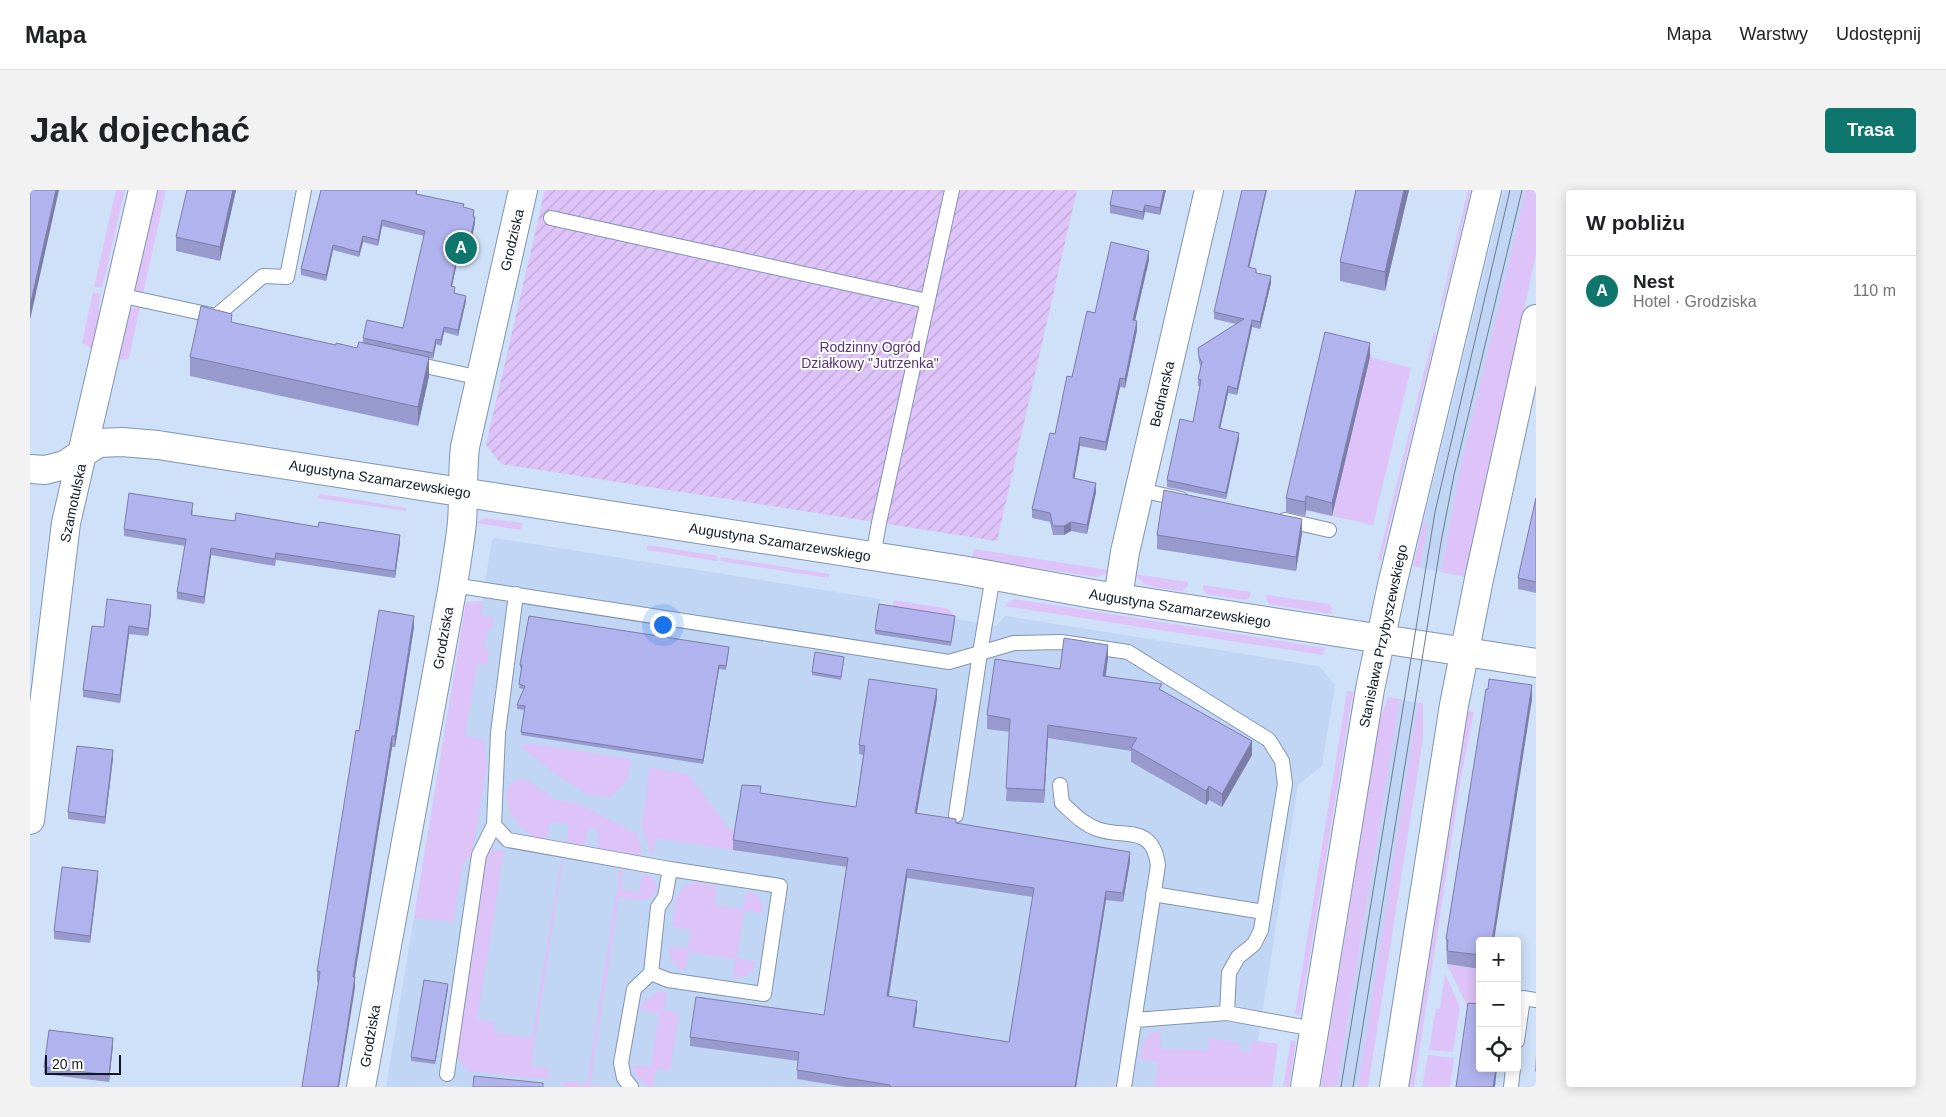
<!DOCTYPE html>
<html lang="pl">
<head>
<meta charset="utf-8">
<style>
  body { margin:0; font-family:Arial,sans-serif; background:#f2f2f2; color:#202124 }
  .controls { position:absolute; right:15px; bottom:15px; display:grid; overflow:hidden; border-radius:5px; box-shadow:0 2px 12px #0003 }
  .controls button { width:45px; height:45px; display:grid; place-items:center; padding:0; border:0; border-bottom:1px solid #e0e0e0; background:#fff; color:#202124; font:25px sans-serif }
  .scale { position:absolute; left:15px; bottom:12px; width:76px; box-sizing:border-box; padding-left:5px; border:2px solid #101823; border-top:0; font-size:14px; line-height:18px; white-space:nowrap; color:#101823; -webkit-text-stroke:4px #fff; paint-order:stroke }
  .you { position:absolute; left:632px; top:434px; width:18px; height:18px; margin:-12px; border:4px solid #fff; border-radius:50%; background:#1a73e8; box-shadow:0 0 0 8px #1a73e833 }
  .badge { display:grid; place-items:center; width:32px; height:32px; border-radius:50%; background:#0f766e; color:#fff; font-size:16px; font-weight:700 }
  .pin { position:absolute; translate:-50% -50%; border:2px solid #fff; box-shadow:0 1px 5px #0006 }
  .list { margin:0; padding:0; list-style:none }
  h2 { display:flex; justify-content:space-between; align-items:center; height:65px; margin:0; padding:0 20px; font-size:21px }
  h2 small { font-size:16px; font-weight:400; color:#757577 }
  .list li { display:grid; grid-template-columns:32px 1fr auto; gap:15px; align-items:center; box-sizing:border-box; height:70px; padding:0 20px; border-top:1px solid #e0e0e0 }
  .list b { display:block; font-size:19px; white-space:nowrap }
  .list p { margin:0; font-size:16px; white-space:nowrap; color:#757577 }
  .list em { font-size:16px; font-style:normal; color:#757577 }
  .icon { flex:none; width:28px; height:28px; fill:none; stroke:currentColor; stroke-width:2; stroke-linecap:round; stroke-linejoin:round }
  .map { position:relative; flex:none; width:1506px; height:897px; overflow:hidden; border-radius:5px }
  header { display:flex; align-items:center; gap:30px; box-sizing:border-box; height:70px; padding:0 25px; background:#fff; border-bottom:1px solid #e0e0e0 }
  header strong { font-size:24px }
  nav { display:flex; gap:28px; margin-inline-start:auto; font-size:18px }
  .intro { display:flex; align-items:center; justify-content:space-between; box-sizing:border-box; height:120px; padding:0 30px }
  h1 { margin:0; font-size:35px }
  .button { padding:12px 22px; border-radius:5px; background:#0f766e; color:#fff; font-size:18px; font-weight:700 }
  main { display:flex; gap:30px; padding:0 30px }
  aside { flex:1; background:#fff; border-radius:5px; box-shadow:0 2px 12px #0003 }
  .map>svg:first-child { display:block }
  .built { fill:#c1d5f4 }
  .green { fill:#dec3f9 }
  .garden { fill:url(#garden-furrows) }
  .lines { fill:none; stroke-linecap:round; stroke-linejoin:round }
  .lane-casing { stroke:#8094b2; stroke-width:16 }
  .street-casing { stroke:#8094b2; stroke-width:30 }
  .secondary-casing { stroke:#8094b2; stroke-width:30 }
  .lane { stroke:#fff; stroke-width:14 }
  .street { stroke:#fff; stroke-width:28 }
  .secondary { stroke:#fff; stroke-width:28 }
  .tram { stroke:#6f7c8e; stroke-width:1 }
  .wall { fill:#989acd; fill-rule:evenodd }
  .shaded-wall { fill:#7c7da7 }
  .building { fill:#b1b3ee; stroke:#7c7da7; fill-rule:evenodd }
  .labels { text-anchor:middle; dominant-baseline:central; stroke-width:4; stroke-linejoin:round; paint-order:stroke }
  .street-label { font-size:14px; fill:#101823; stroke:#fff }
  .park-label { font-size:14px; fill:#583477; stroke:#fff }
</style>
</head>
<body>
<header>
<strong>Mapa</strong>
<nav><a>Mapa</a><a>Warstwy</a><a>Udostępnij</a></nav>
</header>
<div class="intro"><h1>Jak dojechać</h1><a class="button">Trasa</a></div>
<main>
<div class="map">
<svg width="1506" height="897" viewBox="0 0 1506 897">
  <defs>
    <pattern id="garden-furrows" width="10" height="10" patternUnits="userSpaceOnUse" patternTransform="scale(1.25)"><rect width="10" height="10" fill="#dec3f9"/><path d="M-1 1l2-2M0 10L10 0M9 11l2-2" fill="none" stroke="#bda7d5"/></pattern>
  </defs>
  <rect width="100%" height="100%" fill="#cfe0f9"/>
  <path class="built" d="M1474 0H1496L1430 279 1411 382 1390 378 1397 339 1394 330Z
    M465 348 850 409 849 417 955 434 966 436 975 426 1289 476 1305 495 1292 576 1268 595 1225 870 1240 897H356L433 430 451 416 462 350Z
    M1370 509 1388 513 1351 758 1328 897H1307Z"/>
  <path class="green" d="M86 0H95L72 98 64 97Z
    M125 0H136L113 104 104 99Z
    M1438 0H1441L1413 114 1410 117Z
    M1496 0H1506V65L1435 387 1411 382 1430 279Z
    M63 102 71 104 68 118 73 125 64 162 57 155 52 153Z
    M110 117 99 168 95 170 87 169 98 121 100 118Z
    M1404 141 1406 145 1351 370H1348Z
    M1340 167 1381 178 1343 335 1302 326Z
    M290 304 376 318V321L287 308Z
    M455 328 492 333 491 340 446 333Z
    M1394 330 1397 339 1390 378 1383 376Z
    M618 355 688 366 687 371 617 360Z
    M944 359 1079 380 1075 384 1066 387 942 368Z
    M691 367 799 384V388L690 371Z
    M1105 384 1158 392V396L1152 401C1137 398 1113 400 1105 384Z
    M1173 395 1221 402 1220 407 1216 410 1176 404 1173 398Z
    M1236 405 1300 414 1302 424 1239 414 1236 409Z
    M984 409 1283 456 1295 458 1293 465 974 416Z
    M864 410 919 419 924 425 925 430 862 420Z
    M451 411 453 412 451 425 464 428 462 440 457 439 454 459 459 460 457 475 447 474 435 546 453 549 457 572 442 665 440 666 432 677 423 732 384 728 436 412Z
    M1317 501 1323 502 1270 825 1265 824Z
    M1358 507 1370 509 1307 897H1291L1349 532Z
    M1388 513H1393V549L1338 897H1328Z
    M1436 521 1444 522 1431 587 1384 897H1377Z
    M494 553 601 569C599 591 594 595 579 608L557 604 523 582 491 557Z
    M620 577 658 584 699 639 706 641 703 660 626 648 623 666 614 645 612 634Z
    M492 589 500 592 526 610 549 614 607 644 612 665 567 658 568 639 558 638 555 655 553 656 537 652 539 634 520 632 517 650C482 647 460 592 492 589Z
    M464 660 474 661 447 830 466 832 464 842 502 848 531 670H533L501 876 520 879 518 889 437 881 426 863 455 669 458 663Z
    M590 679H593L591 699 609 702 613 683 625 690 627 700C619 716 603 708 589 707L560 895 571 897H533V891L557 894Z
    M667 692 687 696 685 715 713 719 717 701C728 704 734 712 733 723L714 721 707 768 726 772C723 783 715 789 703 788L706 769 658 762 655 781C644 777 639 768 639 757L658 758 661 740 642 736C645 717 644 695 667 692Z
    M1417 774 1450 779 1448 821 1439 820Z
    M1415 784 1430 817 1423 862 1399 860 1406 819H1410Z
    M630 801 637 802 634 821 649 823 640 881 626 879 623 896 620 897 607 888 602 875 621 877 629 823 611 820V817L616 809Z
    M1130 840 1131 859 1179 860V848L1210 853 1209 860 1219 862 1222 852 1227 851 1248 854 1242 897H1124L1128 873 1109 868C1112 854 1115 844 1130 840Z
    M1261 850 1266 852 1259 897H1253Z
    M1398 865 1424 868 1420 897H1392Z"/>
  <path class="garden" d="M515 0H1047L967 351 471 274 456 255Z"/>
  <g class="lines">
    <defs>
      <path id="lane" d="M521 28 897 111
        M89 105 186 126 233 86 257 87 274 0
        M381 173 451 188
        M1110 300 1151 309
        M1255 330 1299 340
        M843 366 849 333 922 0
        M423 395 919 472 984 453 1031 452 1098 462 1239 550 1252 571 1255 594 1231 740 1224 754 1208 767 1199 783 1197 823 1284 839
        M486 404 468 543 464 635 478 650 640 679 750 696 734 804 638 790 621 783
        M1030 595 1032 613C1043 623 1053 634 1067 639 1094 649 1122 633 1128 675L1094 897
        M926 625 950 463 963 386
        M1123 704 1234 722
        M1105 830 1197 823
        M1487 851 1493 808 1506 810
        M417 884 449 665 464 635
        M601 897 594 888 591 873 604 799 621 783 628 717 635 707 640 679
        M1481 897 1483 878"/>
      <path id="street" d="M0 279 15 280 35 275 68 253 92 252 128 255 932 380 1063 404 1506 473
        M1088 408 1095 362 1179 0
        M0 630 36 333 113 0
        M331 897 423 395C426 374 430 353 432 332 434 307 432 282 435 257L493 0"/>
      <path id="secondary" d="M1275 897 1340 499 1362 395 1457 0
        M1364 897 1424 515 1449 389 1506 129"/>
    </defs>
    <use href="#lane" class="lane-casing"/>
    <use href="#street" class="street-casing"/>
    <use href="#secondary" class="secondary-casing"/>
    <use href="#lane" class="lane"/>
    <use href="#street" class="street"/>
    <use href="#secondary" class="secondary"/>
    <path class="tram" d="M1311 897 1405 322 1480 0
      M1323 897 1411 352 1424 285 1492 0"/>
  </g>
  <path class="wall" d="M206 0 190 71 146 61V47Z
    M291 0 388 4 434 18 444 25 445 33 438 65 429 63 422 96 425 103 436 111 428 146 414 142 411 156 406 154 403 169 399 168V186L388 236 160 186V167L202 133 306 155 327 158 333 153V148L373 138 394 46 352 36 348 56 333 52 329 67 303 60 296 91 271 85V79Z
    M1083 0H1136L1130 25 1115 22 1113 30 1080 23V15Z
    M1326 0H1379L1355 101 1310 91V72Z
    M1119 70 1105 131 1107 140 1095 198 1090 197 1076 261 1050 256 1044 288 1066 302 1057 344 1041 341 1034 345H1023L1020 332 1002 328V319L1042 187 1065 123Z
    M1220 77 1226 83 1241 93 1230 139 1222 137 1207 205 1198 203 1190 238 1209 249 1196 309 1137 297V290L1163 232 1170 196H1168V189L1171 177 1169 173 1168 158 1206 134 1184 129V122Z
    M1340 167 1302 326 1276 320 1275 326 1256 322V308Z
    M1506 308V403L1488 399V388Z
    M163 320 162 326 370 352 365 388 246 370 245 376 181 365 174 414 147 409V402L155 356 94 346V339Z
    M1272 343 1266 381 1127 359V345Z
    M121 422 118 446 99 444 90 513 53 507V500L74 437Z
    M925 430 921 456 845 444V440Z
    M384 437 365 557H362L324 787 325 798 287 792V781L329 541Z
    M699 461 696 480 689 479 673 574 491 545 495 520 487 519V515L494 499 489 498 492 479 490 478V475Z
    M1078 468 1076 486 1132 500 1222 565 1192 617 1179 610 1176 615 1101 572V561L1018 548 1014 613 976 611 980 542 957 539V525L1030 479Z
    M814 470 811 490 782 485V482Z
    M1458 499 1502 509 1450 751V779L1417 774 1416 749Z
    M907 508 887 623 926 633 1100 671 1093 712 1076 710 1046 897H816L767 889V880L768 871 660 856V847L794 825 817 677 703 660V650L731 603 826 617 833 565 829 564V555ZM877 688 1003 707 979 852 884 837 887 820 859 807Z
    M83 568 75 634 38 629V622Z
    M68 688 60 753 24 749V741Z
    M418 798 405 874 381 871V867Z
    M83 855 79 892 14 884V877Z
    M1506 864V882L1505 881Z"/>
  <path class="shaded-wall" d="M26 0H29L0 130V116Z
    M203 0H206L190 71V57Z
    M1134 0H1136L1130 25V18Z
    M1236 0H1237L1218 83V77Z
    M1374 0H1379L1355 101V82Z
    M1115 15V22L1113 30V22Z
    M445 27V33L438 65V59Z
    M352 30V36L348 56V50Z
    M333 46V52L329 67V62Z
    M303 55V60L296 91V85Z
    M429 57V63L421 101V96Z
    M1119 61V70L1103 139V130Z
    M1241 86V93L1230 139V132Z
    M436 106V111L428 146V140Z
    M1222 130V137L1207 205V199Z
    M1107 131V140L1095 198V189Z
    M414 137V142L411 156V150Z
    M406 149V154L403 169V163Z
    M1340 153V167L1302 326V313Z
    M399 167V186L388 236V217Z
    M1090 188V197L1076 261V252Z
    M1198 196V203L1189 244V238Z
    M1209 243V249L1196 309V303Z
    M1050 247V256L1043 297V288Z
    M1066 293V302L1057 344V335Z
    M1276 306V320L1275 326V312Z
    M1272 329V343L1266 381V367Z
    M1041 332V341L1034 345V336Z
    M370 345V352L365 388V381Z
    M181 358V365L174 414V407Z
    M121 415V422L118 446V439Z
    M384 426V437L365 557V546Z
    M99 436V444L90 513V505Z
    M1078 455V468L1073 499V486Z
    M689 475V479L673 574V570Z
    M1502 495V509L1464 751H1462Z
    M907 499V508L885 632V623Z
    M1018 535V548L1014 613V600Z
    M362 546V557L323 798V787Z
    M1222 551V565L1192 617V604Z
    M83 560V568L75 634V627Z
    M1179 596V610L1176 615V601Z
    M1100 662V671L1093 712V703Z
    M877 679V688L857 815V806Z
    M68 681V688L60 753V746Z
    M1076 701V710L1046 897H1045Z
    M325 787V798L309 897H308Z
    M418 794V798L405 874V871Z
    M887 811V820L883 846V837Z
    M83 848V855L79 892V885Z
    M1466 878H1467L1465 897H1463Z"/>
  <path class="building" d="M0 0H26L0 116Z
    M157 0H203L190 57 146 47Z
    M291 0H387L386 4 434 14 433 17 444 20 443 27H445L438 59 429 57 421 96 425 97 424 103 436 106 428 140 414 137 411 150 406 149 403 163 333 148 337 130 373 138 395 41 352 30 348 50 333 46 329 62 303 55 296 85 271 79Z
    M1083 0H1134L1130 18 1115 15 1113 22 1080 15Z
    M1212 0H1236L1218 77 1226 79V83L1241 86 1230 132 1222 130 1207 199 1198 196 1189 238 1209 243 1196 303 1137 290 1150 229 1163 232 1171 190 1168 189 1172 172 1169 167 1168 158 1214 129 1184 122Z
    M1326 0H1374L1355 82 1310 72Z
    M1081 52 1119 61 1103 130 1107 131 1095 189 1090 188 1076 252 1050 247 1043 288 1066 293 1057 335 1041 332 1034 336H1023L1020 323 1002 319 1020 243 1025 244 1037 186 1042 187 1057 121 1065 123Z
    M171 116 202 124 201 132 306 155V153L327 158 329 152 399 167 388 217 160 167Z
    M1295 142 1340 153 1302 313 1276 306 1275 312 1256 308Z
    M1134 300 1272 329 1266 367 1127 345Z
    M99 303 163 313 161 325 205 331 206 323 288 337 289 332 370 345 365 381 246 363 245 369 181 358 174 407 147 402 156 349 94 339Z
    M1506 308V392L1488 388Z
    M77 409 121 415 118 439 99 436 90 505 53 500 62 436 74 437Z
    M849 414 925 426 921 452 845 440Z
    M349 420 384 426 365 546H362L323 787H325L308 897H272L290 782 287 781 326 540 329 541Z
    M499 426 699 457 696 476 689 475 673 570 491 542 495 516 487 515 495 496 489 494 492 475H490Z
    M1034 448 1078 455 1073 486 1132 494 1129 499 1222 551 1192 604 1179 596 1176 601 1101 558 1107 548 1018 535 1014 600 976 598 980 529 957 525 965 469 1030 479Z
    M785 462 814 467 811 487 782 482Z
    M839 489 907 499 885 623 926 629V633L1100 662 1093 703 1076 701 1045 897H860V895L767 880 769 862 660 847 666 807 794 825 818 668 703 650 712 595 731 596 730 603 826 617 835 556 829 555ZM877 679 1004 698 979 852 883 837 887 811 857 806Z
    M1459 489 1502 495 1462 751H1450V765L1417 761 1418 750 1416 749 1456 499H1458Z
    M47 556 83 560 75 627 38 622Z
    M32 677 68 681 60 746 24 741Z
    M394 790 418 794 405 871 381 867Z
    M1438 813 1450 814V878H1466L1463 897H1426Z
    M19 840 83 848 79 885 14 877Z
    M444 886 513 893V897H443Z"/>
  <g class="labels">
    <g class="street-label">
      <text transform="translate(482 50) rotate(-77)">Grodziska</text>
      <text transform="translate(1132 204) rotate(-77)">Bednarska</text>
      <text transform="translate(350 289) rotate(9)">Augustyna Szamarzewskiego</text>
      <text transform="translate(43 313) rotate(-78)">Szamotulska</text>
      <text transform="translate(750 352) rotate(9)">Augustyna Szamarzewskiego</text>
      <text transform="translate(1150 418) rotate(9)">Augustyna Szamarzewskiego</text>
      <text transform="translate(1353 446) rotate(-78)">Stanisława Przybyszewskiego</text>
      <text transform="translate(413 448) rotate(-80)">Grodziska</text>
      <text transform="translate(340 846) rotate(-80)">Grodziska</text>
    </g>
    <g class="park-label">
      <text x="840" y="157">Rodzinny Ogród<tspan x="840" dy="16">Działkowy "Jutrzenka"</tspan></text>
    </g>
  </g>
</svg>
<div class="controls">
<button>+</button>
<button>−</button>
<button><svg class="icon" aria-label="locate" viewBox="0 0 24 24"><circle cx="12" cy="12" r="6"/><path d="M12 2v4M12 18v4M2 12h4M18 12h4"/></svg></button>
</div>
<div class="scale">20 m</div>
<div class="you"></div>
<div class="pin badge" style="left:431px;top:58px">A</div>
</div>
<aside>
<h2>W pobliżu<small></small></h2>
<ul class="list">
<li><span class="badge">A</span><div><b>Nest</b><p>Hotel · Grodziska</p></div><em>110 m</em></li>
</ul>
</aside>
</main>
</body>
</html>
